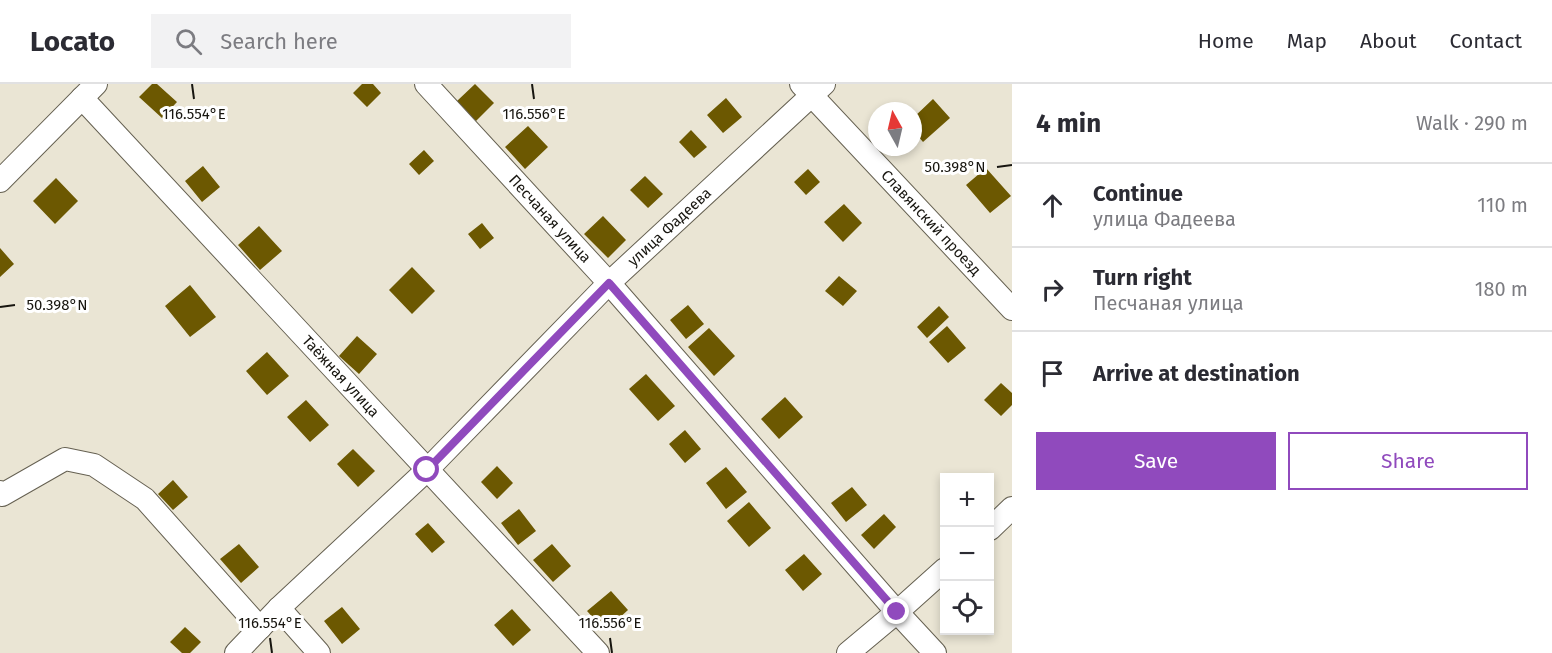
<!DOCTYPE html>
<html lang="en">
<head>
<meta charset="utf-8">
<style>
  body { margin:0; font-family:"Fira Sans",sans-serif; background:#f2f2f3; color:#2b2b33 }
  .controls { position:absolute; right:18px; bottom:18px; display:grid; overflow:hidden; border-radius:0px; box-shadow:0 3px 9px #0003 }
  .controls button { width:54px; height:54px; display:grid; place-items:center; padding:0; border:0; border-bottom:2px solid #e1e1e2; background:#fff; color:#2b2b33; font:30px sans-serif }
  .compass { position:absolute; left:868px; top:18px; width:54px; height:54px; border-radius:50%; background:#fff; box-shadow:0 3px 9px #0003; rotate:352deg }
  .stop { position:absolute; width:18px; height:18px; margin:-14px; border:4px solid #904abd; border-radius:50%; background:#fff }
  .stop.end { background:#904abd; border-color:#fff; box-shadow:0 2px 6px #0008 }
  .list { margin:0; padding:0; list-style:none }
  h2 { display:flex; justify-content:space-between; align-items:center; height:78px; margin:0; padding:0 24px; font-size:26px }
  h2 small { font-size:20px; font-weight:400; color:#7c7c81 }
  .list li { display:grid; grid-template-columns:39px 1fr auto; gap:18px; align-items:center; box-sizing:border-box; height:84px; padding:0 24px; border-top:2px solid #e1e1e2 }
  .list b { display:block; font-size:22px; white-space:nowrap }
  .list p { margin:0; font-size:20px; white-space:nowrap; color:#7c7c81 }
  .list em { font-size:20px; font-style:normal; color:#7c7c81 }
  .actions { display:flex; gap:12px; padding:18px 24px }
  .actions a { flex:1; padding:14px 0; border:2px solid #904abd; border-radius:0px; text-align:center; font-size:21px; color:#904abd }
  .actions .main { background:#904abd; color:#fff }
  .icon { flex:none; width:33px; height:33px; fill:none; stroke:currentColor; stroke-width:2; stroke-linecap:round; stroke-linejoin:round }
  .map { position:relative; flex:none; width:1012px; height:569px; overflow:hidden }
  header { display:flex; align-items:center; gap:36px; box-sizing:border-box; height:84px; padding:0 30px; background:#fff; border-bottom:2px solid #e1e1e2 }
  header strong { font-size:28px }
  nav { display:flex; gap:33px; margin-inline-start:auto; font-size:21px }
  .search { width:420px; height:54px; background:#f2f2f3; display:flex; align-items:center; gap:15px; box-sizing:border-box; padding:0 21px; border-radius:0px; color:#7c7c81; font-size:22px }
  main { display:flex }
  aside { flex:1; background:#fff }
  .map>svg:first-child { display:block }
  .building { fill:#6c5801 }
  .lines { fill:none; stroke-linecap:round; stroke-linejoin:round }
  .minor-casing { stroke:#656051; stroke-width:24 }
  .minor { stroke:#fff; stroke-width:22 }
  .route { stroke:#904abd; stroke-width:8 }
  .ticks { fill:none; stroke:#17150f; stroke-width:2 }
  .labels { text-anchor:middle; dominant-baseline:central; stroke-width:6; stroke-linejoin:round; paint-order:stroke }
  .street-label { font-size:15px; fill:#17150f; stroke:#fff }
  .ticks-label { font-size:15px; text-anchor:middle; fill:#17150f; stroke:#fff; stroke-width:6; stroke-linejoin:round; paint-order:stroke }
</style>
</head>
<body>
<header>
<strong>Locato</strong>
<div class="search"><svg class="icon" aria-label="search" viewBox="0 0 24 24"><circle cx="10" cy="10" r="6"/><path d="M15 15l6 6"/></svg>Search here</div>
<nav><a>Home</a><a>Map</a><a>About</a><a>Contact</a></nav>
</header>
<main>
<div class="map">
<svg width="1012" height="569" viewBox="0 0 1012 569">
  <rect width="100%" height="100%" fill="#eae5d4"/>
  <path class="building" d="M152 0H157L177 18 162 34 139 13Z
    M362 0H373L381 9 367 23 353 9Z
    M475 0 494 19 476 37 457 17Z
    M726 14 742 33 723 49 707 31Z
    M933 15 950 34 923 58 913 46V34Z
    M528 42 548 63 525 85 505 63Z
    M691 46 707 63 694 74 679 58Z
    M424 66 434 77 419 91 409 80Z
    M203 82 220 103 202 118 185 97Z
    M986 84 1011 112 990 129 966 101Z
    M808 85 820 98 806 111 794 98Z
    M645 92 663 110 648 124 630 106Z
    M56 94 78 117 55 140 33 117Z
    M844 120 862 139 843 158 824 138Z
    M603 132 626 156 608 174 584 150Z
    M482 139 494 154 480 165 468 150Z
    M259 142 282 167 260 186 238 161Z
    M0 164 14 180 0 193Z
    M412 183 435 207 412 230 389 206Z
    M839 192 857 207 843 222 825 207Z
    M190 201 216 233 190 253 165 222Z
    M688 221 704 240 686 255 670 236Z
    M939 222 949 233 927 254 917 243Z
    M947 242 966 264 948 279 929 258Z
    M709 244 735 272 714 292 688 263Z
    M357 252 377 270 359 290 339 272Z
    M267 268 289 292 267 311 246 287Z
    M646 290 675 322 658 337 629 305Z
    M1001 299 1012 309V321L1001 332 984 316Z
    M785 313 803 333 779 355 761 335Z
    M306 316 329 341 310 358 287 333Z
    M685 346 701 365 685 379 669 360Z
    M353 365 375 387 358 403 337 380Z
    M497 382 513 399 497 415 481 398Z
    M726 383 747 408 726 425 706 399Z
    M173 396 188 413 173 426 158 410Z
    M852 403 867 421 846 438 831 419Z
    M749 418 771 444 749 463 727 437Z
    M519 425 536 447 518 461 501 439Z
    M884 430 896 443 874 465 861 451Z
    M428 439 445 458 432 469 415 450Z
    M239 460 259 483 241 499 220 475Z
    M552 460 571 482 553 498 533 476Z
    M804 470 822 490 803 507 785 486Z
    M611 507 628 526 605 547 587 527Z
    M342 523 360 545 342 560 324 537Z
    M512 525 531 546 513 562 494 541Z
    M185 543 201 558 190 569H182L170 558Z"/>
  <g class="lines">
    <defs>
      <g id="minor">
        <path id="s1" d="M426 0 609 199 897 528 935 569"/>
        <path id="s2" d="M801 0 1012 225"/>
        <path id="s3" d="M82 14 598 569"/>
        <path d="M0 97 96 0"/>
        <path d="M0 408 2 411 65 375 94 381 145 415 260 544"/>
        <path d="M990 445 1012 424"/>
        <path d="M279 524 319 569"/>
        <path id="s4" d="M236 569 279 524 427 386 609 199 824 0"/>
        <path d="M848 569 897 528 945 485"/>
      </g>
    </defs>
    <use href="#minor" class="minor-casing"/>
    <use href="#minor" class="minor"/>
  </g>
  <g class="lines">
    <path class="route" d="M427 386 609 199 897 528"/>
  </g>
  <path class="ticks" d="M192 0 194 15M532 0 534 15M997 83 1012 81M0 223 15 221M270 554 272 569M610 554 612 569"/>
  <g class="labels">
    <g class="street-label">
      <text stroke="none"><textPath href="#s1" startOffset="183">Песчаная улица</textPath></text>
      <text stroke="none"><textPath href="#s2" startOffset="190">Славянский проезд</textPath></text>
      <text stroke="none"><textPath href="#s4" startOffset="608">улица Фадеева</textPath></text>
      <text stroke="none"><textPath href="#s3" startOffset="380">Таёжная улица</textPath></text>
    </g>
  </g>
  <g class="ticks-label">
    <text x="194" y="35">116.554°E</text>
    <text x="534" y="35">116.556°E</text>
    <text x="955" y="88">50.398°N</text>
    <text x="57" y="226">50.398°N</text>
    <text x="270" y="544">116.554°E</text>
    <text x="610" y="544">116.556°E</text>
  </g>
</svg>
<div class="controls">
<button>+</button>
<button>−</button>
<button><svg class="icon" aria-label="locate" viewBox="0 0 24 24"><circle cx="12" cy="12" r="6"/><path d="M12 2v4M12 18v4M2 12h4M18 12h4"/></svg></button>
</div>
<svg class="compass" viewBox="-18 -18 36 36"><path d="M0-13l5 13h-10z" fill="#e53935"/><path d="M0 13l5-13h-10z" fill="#7c7c81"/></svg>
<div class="stop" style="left:427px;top:386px"></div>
<div class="stop end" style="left:897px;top:528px"></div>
</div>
<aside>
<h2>4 min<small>Walk · 290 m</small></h2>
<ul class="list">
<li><svg class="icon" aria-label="ahead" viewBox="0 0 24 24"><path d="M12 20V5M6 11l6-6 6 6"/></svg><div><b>Continue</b><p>улица Фадеева</p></div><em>110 m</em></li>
<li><svg class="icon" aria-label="right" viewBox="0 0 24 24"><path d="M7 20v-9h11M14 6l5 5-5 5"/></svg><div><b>Turn right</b><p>Песчаная улица</p></div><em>180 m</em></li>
<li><svg class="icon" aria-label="arrive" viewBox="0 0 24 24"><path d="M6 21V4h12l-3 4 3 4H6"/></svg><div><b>Arrive at destination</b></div></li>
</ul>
<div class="actions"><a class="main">Save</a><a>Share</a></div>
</aside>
</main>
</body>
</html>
